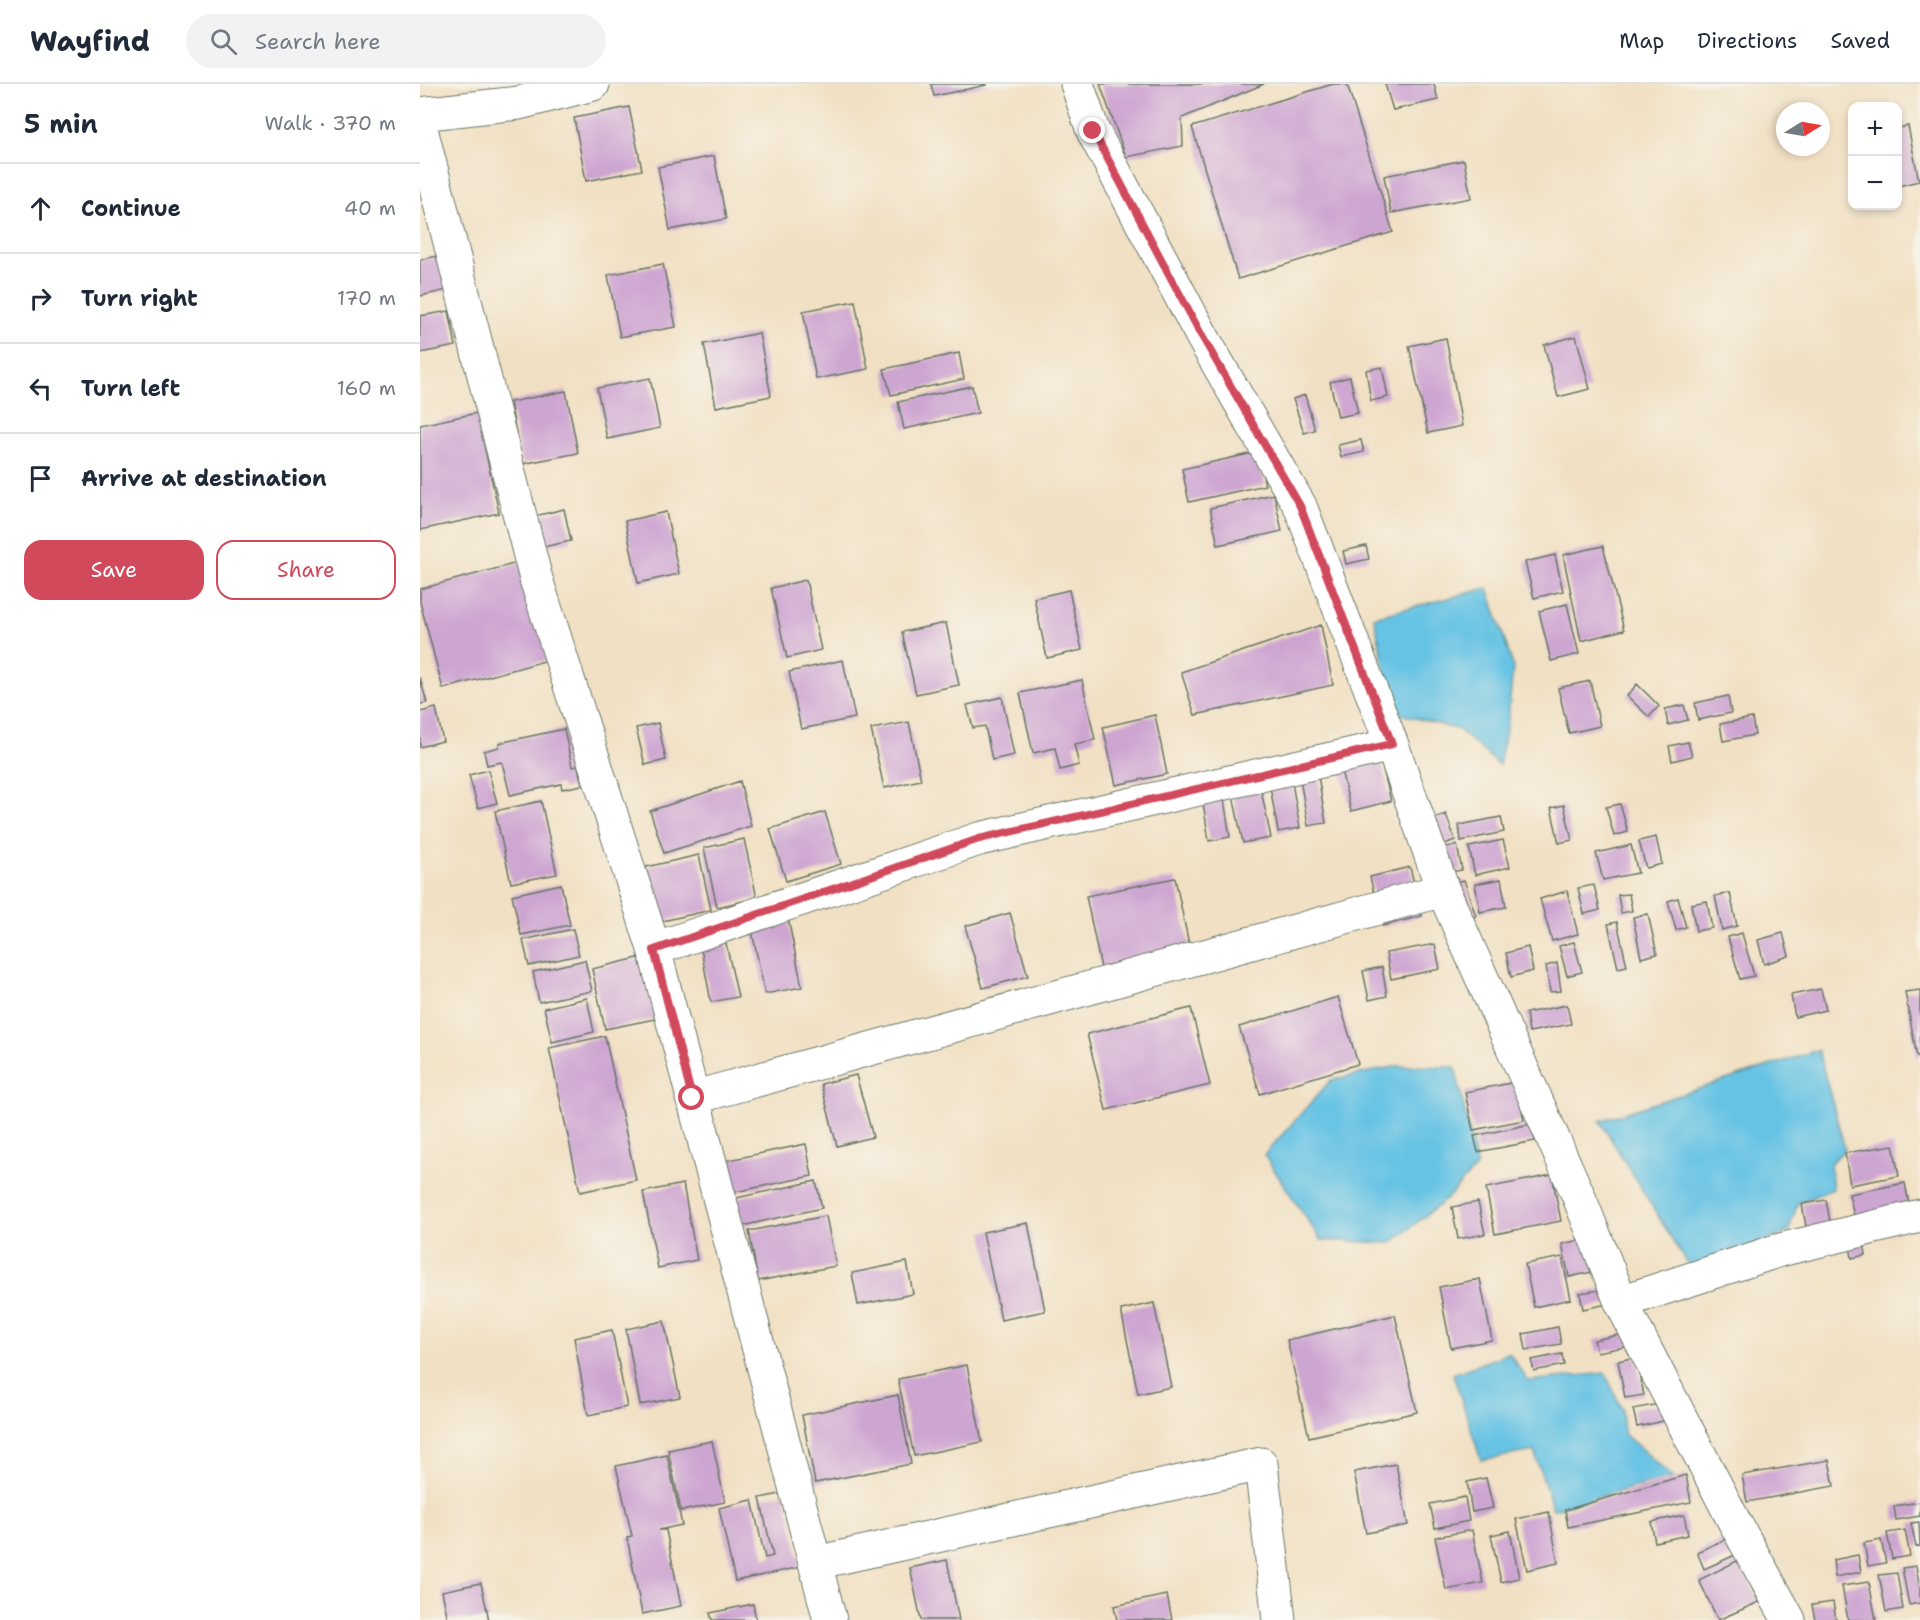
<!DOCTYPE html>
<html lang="en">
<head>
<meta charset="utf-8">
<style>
  body { margin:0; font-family:"Shantell Sans",sans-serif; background:#f2f2f3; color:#1f2937 }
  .controls { position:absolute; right:18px; top:18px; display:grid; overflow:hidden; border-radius:12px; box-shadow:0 3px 9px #0003 }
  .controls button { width:54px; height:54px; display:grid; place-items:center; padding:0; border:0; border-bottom:2px solid #e0e1e3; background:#fff; color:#1f2937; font:30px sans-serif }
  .compass { position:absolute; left:1356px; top:18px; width:54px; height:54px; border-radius:50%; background:#fff; box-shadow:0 3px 9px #0003; rotate:79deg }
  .stop { position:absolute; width:18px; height:18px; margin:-14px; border:4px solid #d1495b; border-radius:50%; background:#fff }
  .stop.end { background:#d1495b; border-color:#fff; box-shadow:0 2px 6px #0008 }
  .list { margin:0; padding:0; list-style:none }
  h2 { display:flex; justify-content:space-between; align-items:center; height:78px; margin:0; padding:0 24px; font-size:26px }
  h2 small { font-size:20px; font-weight:400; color:#747a83 }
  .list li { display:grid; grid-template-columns:39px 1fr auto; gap:18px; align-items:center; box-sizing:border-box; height:90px; padding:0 24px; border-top:2px solid #e0e1e3 }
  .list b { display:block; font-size:22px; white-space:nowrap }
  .list em { font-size:20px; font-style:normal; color:#747a83 }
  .actions { display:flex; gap:12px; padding:18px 24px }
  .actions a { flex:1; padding:14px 0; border:2px solid #d1495b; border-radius:18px; text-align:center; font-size:21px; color:#d1495b }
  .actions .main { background:#d1495b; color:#fff }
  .icon { flex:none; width:33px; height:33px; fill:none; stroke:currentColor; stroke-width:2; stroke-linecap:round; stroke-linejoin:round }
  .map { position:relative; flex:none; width:1500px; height:1536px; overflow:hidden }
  header { display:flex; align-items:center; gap:36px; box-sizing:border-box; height:84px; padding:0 30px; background:#fff; border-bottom:2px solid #e0e1e3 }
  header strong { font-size:28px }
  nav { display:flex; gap:33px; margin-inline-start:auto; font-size:21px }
  .search { width:420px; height:54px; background:#f2f2f3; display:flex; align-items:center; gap:15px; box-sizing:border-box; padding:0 21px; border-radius:33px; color:#747a83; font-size:22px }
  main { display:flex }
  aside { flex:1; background:#fff }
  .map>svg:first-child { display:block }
  .water { fill:#66c3e4; stroke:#42808c; stroke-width:1.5 }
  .building { fill:#cda5d1 }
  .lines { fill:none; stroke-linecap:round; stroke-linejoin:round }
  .minor-casing { stroke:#687666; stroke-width:35 }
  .tertiary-casing { stroke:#687666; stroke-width:35 }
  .minor { stroke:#fff; stroke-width:33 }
  .tertiary { stroke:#fff; stroke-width:33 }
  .route { stroke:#d1495b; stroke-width:8 }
</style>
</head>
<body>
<header>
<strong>Wayfind</strong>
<div class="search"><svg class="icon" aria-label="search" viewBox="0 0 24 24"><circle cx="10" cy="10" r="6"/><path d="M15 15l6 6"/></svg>Search here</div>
<nav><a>Map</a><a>Directions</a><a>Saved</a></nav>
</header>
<main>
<aside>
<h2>5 min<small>Walk · 370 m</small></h2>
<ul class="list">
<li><svg class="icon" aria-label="ahead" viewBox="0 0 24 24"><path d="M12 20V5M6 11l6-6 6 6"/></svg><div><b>Continue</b></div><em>40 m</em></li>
<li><svg class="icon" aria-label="right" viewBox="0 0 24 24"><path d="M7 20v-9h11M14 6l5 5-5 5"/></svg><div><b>Turn right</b></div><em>170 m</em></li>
<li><svg class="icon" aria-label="left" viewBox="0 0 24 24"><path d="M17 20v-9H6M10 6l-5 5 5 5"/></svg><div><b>Turn left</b></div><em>160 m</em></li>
<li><svg class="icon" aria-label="arrive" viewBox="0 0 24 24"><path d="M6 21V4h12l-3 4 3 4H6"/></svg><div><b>Arrive at destination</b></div></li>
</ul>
<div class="actions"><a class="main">Save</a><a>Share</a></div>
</aside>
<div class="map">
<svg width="1500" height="1536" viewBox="0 0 1500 1536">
  <rect width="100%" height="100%" fill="#f7f3e8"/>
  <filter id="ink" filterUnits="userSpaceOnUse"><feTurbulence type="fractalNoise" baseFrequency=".0167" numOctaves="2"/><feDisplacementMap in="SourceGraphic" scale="12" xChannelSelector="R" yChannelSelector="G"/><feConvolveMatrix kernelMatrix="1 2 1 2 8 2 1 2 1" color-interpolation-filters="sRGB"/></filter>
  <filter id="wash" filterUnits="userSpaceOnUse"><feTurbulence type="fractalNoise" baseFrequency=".008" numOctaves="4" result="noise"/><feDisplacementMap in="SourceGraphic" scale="24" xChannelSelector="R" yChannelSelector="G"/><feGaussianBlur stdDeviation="1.35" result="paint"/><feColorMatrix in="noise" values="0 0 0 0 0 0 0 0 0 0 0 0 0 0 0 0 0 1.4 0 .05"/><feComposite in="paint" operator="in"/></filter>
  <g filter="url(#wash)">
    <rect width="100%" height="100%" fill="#f1e0c3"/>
    <path class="water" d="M1068 504 1093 582 1088 636 1079 681 1039 646 981 630 972 621 954 533Z
      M1398 966 1425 1065 1410 1080 1413 1105 1378 1119 1368 1148 1271 1186 1180 1037Z
      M978 982 1035 983 1057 1082 1028 1114 971 1159 901 1156 844 1071 911 996Z
      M1089 1269 1108 1297 1185 1289 1202 1325 1204 1350 1253 1393 1133 1425 1114 1367 1061 1376 1033 1290Z"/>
    <g id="blocks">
      <path class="building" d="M511 0H567V1L514 12Z
        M680 0H844L762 34 763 62 706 73Z
        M913 0H927L973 148 818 195 772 43Z
        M965 0H1014L1018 16 973 26Z
        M209 23 222 86 166 97 154 34Z
        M1488 42 1499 97 1478 102V44Z
        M294 72 306 135 250 146 238 83Z
        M1044 76 1051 114 971 129 964 92Z
        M21 171 28 206 0 212V176Z
        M243 180 256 243 200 253 188 191Z
        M435 217 448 285 396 295 383 227Z
        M29 227 36 262 0 269V232Z
        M339 249 351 312 296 323 284 260Z
        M1156 252 1170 305 1138 313 1124 261Z
        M1026 254 1042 342 1008 349 989 262Z
        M539 269 544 295 471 311 464 285Z
        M962 283 968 313 951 317 946 286Z
        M930 293 938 329 918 333 910 298Z
        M230 294 240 344 187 355 177 304Z
        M552 302 558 329 484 345 478 318Z
        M146 307 158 369 102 380 90 318Z
        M885 311 895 346 884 349 873 315Z
        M57 329 79 429 0 446V341Z
        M941 356 944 368 921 373 918 361Z
        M838 368 845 401 769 418 762 385Z
        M854 410 862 447 798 461 790 424Z
        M144 425 151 457 118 464 111 433Z
        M246 428 259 490 218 499 205 437Z
        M946 462 949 475 926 480 923 467Z
        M1183 462 1204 546 1161 557 1143 471Z
        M1135 471 1143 507 1114 514 1105 478Z
        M101 478 128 576 23 605 0 518V505Z
        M386 496 401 566 367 574 351 504Z
        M649 506 662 566 627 574 614 514Z
        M1147 520 1159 570 1131 577 1119 527Z
        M526 539 539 601 496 610 482 548Z
        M901 541 913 601 775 631 761 588Z
        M423 576 435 634 381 645 369 588Z
        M0 594 7 619 0 620Z
        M662 596 675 656 654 660 659 681 640 686 635 664 613 669 600 609Z
        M1170 597 1180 642 1149 649 1138 604Z
        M1217 600 1239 622 1229 633 1207 612Z
        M1308 612 1311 629 1278 636 1275 619Z
        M582 613 594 671 572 676 565 642 553 644 547 621Z
        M1264 621 1268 636 1248 641 1245 625Z
        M16 624 23 657 0 663V628Z
        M735 631 747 690 696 701 683 643Z
        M1332 634 1335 651 1303 657 1300 640Z
        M489 638 501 696 464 704 451 645Z
        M238 639 246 676 225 681 216 644Z
        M144 645 152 683 158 682 162 701 142 705 141 700 90 711 82 678 67 681 64 667 79 663V659Z
        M1268 658 1272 672 1252 677 1249 662Z
        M959 669 971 717 931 727 919 678Z
        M896 680 906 739 888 742 878 683Z
        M68 686 77 719 58 724 49 691Z
        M870 687 880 744 858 748 848 691Z
        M320 697 331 742 244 769 230 727Z
        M840 701 851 754 823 759 812 707Z
        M803 709 810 753 789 757 782 712Z
        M121 717 137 790 91 799 75 727Z
        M1200 720 1208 748 1194 752 1186 723Z
        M1144 721 1152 756 1139 759 1131 724Z
        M405 728 421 780 366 797 350 745Z
        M1026 730 1035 756 1020 762 1011 736Z
        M1081 733 1084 748 1041 757 1039 741Z
        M1236 753 1242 780 1226 784 1219 757Z
        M324 755 337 814 297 823 284 764Z
        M1083 756 1090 783 1055 791 1049 763Z
        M1037 761 1042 786 1031 788 1026 763Z
        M1211 761 1218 789 1183 796 1176 769Z
        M279 771 291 826 238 838 226 783Z
        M990 783 1002 832 962 842 950 793Z
        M755 794 770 865 681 884 666 812Z
        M1081 795 1086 823 1060 828 1055 800Z
        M1044 796 1056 832 1048 835 1036 798Z
        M141 800 150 841 101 851 92 811Z
        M1174 801 1180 826 1164 830 1158 804Z
        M1147 807 1158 850 1132 857 1120 815Z
        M1310 809 1317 842 1302 846 1295 812Z
        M1209 810 1212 827 1201 829 1198 811Z
        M1258 814 1266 843 1256 846 1248 817Z
        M1287 817 1292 844 1276 847 1271 820Z
        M590 829 608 892 563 904 545 842Z
        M1228 830 1237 870 1221 874 1213 833Z
        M368 834 382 903 345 910 331 842Z
        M1197 838 1207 882 1198 884 1188 840Z
        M153 845 159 871 109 882 103 856Z
        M1322 849 1334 892 1320 895 1308 853Z
        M1363 849 1369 872 1344 880 1338 856Z
        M305 855 318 913 291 918 280 860Z
        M1154 858 1162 888 1147 892 1139 862Z
        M1015 860 1020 885 971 895 966 869Z
        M1108 863 1113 887 1091 893 1086 869Z
        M222 873 235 935 185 945 172 885Z
        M165 876 172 907 119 918 113 888Z
        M1137 879 1141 907 1130 908 1126 882Z
        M962 883 967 912 949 916 943 887Z
        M1401 905 1406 926 1375 933 1371 911Z
        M1500 906V972L1497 973 1485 908Z
        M918 913 938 980 840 1010 819 943Z
        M167 914 174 948 132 958 124 924Z
        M1147 921 1151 940 1109 948 1106 929Z
        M771 924 790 1001 686 1026 667 950Z
        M185 952 216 1096 160 1108 129 964Z
        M436 991 453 1053 417 1062 401 1000Z
        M1096 998 1104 1036 1053 1046 1045 1008Z
        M1111 1040 1115 1057 1058 1068 1054 1052Z
        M386 1060 392 1092 310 1109 304 1077Z
        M1473 1061 1479 1092 1430 1101 1425 1069Z
        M1132 1091 1141 1137 1075 1150 1066 1104Z
        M396 1097 402 1124 322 1142 316 1114Z
        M1485 1099 1490 1126 1435 1136 1429 1110Z
        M263 1100 277 1176 238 1184 223 1108Z
        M1406 1116 1411 1143 1387 1148 1382 1120Z
        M1058 1118 1065 1150 1038 1155 1032 1123Z
        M406 1132 416 1182 338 1197 329 1147Z
        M608 1139 625 1227 581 1236 563 1148Z
        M1170 1154 1177 1187 1149 1193 1142 1160Z
        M1444 1158 1446 1171 1432 1174 1430 1161Z
        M1142 1173 1151 1215 1114 1223 1105 1180Z
        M487 1178 493 1210 438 1221 432 1189Z
        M1060 1195 1072 1256 1031 1264 1019 1203Z
        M1185 1205 1188 1220 1163 1225 1160 1209Z
        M734 1219 751 1303 718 1310 701 1226Z
        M975 1231 997 1328 889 1353 867 1256Z
        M244 1237 260 1313 220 1321 206 1245Z
        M1138 1243 1141 1260 1106 1266 1103 1250Z
        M192 1246 207 1323 168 1331 154 1254Z
        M1208 1249 1211 1262 1177 1268 1174 1256Z
        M1142 1270 1144 1281 1114 1287 1111 1276Z
        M1216 1273 1224 1311 1205 1314 1198 1277Z
        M547 1281 562 1358 494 1372 478 1295Z
        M478 1311 491 1380 395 1399 382 1331Z
        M1244 1319 1248 1336 1217 1343 1213 1325Z
        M292 1357 305 1418 261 1427 248 1366Z
        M247 1371 262 1441 239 1446H246L261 1522 222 1530 207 1453 212 1452 196 1382Z
        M1409 1376 1414 1402 1327 1418 1322 1391Z
        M976 1380 988 1441 946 1449 934 1388Z
        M1266 1391 1271 1418 1148 1443 1145 1426Z
        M1066 1394 1073 1424 1052 1428 1047 1398Z
        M365 1409 381 1483 315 1497 299 1424 332 1416 345 1474 353 1472 340 1414Z
        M1045 1413 1049 1437 1015 1444 1010 1420Z
        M1500 1418V1432L1476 1436 1474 1422Z
        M1129 1428 1138 1479 1107 1486 1096 1435Z
        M1264 1431 1268 1451 1235 1458 1231 1438Z
        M1499 1438 1500 1462 1496 1463 1491 1439Z
        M1052 1446 1063 1499 1026 1506 1015 1453Z
        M1485 1446 1490 1472 1472 1475 1467 1449Z
        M1090 1447 1099 1494 1081 1498 1071 1451Z
        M1315 1451 1322 1468 1284 1485 1277 1468Z
        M1461 1456 1466 1479 1448 1482 1444 1459Z
        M1438 1471 1441 1488 1415 1493 1413 1476Z
        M527 1476 539 1536H501L490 1484Z
        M1319 1476 1339 1518 1298 1536 1279 1496Z
        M1496 1482 1500 1505V1519L1489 1521 1482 1484Z
        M1477 1489 1483 1525 1466 1528 1459 1491Z
        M1449 1498 1456 1536H1428L1422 1502Z
        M61 1499 69 1536H28L22 1507Z
        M747 1511 752 1536H697L694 1522Z
        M1413 1518 1416 1536H1395L1392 1521Z
        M333 1520 336 1536H292L290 1529Z"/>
    </g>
  </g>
  <g filter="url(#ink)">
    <use href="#blocks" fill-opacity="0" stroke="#687666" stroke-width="1.5"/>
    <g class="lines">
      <defs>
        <path id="minor" d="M657 0 673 47 783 254 880 422 972 661 1023 806 1159 1113 1201 1218 1314 1437 1369 1536
          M0 41 116 495 234 865 410 1536
          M234 865 559 755 972 661
          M272 1014 1023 806
          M1201 1218 1360 1166 1500 1132
          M395 1479 841 1380 859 1536"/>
        <path id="tertiary" d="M0 30 99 19 173 0"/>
      </defs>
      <use href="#minor" class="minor-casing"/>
      <use href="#tertiary" class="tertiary-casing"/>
      <use href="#minor" class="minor"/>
      <use href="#tertiary" class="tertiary"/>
    </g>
  </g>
  <g class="lines" filter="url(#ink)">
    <path class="route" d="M272 1014 234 866 559 755 972 660 880 422 783 254 673 47"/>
  </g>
</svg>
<div class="controls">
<button>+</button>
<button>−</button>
</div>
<svg class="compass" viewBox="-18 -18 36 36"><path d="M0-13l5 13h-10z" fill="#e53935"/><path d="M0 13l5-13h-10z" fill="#747a83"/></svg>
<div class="stop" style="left:272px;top:1014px"></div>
<div class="stop end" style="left:673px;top:47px"></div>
</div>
</main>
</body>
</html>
